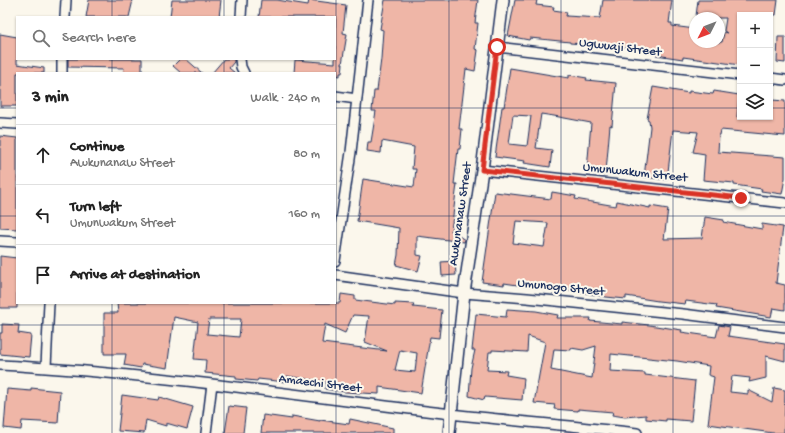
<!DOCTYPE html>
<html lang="en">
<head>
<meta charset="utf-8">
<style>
  body { margin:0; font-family:"Gochi Hand",sans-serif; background:#f6f6f6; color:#222 }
  .controls { position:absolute; right:12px; top:12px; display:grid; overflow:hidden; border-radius:0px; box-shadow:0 1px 3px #0004 }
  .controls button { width:36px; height:36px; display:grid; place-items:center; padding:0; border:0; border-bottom:1px solid #e0e0e0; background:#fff; color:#222; font:20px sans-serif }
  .compass { position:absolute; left:689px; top:12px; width:36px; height:36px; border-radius:50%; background:#fff; box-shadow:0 1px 3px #0004; rotate:228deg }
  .stop { position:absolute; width:12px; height:12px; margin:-9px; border:3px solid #d93025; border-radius:50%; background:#fff }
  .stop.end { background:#d93025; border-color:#fff; box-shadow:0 1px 4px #0008 }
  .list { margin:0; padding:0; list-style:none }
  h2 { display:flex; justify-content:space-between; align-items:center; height:52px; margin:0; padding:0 16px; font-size:17px }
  h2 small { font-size:13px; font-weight:400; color:#767676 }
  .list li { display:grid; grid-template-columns:26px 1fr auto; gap:12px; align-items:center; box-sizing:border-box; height:60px; padding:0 16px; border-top:1px solid #e0e0e0 }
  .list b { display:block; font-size:15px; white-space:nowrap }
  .list p { margin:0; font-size:13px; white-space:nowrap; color:#767676 }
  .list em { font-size:13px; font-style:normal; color:#767676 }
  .icon { flex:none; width:22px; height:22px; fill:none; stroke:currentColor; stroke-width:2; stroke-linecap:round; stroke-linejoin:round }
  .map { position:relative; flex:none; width:785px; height:433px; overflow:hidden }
  .search { position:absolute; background:#fff; box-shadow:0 1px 3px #0004; left:16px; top:16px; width:320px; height:44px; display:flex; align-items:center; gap:10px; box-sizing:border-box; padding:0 14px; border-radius:0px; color:#767676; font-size:15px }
  .panel { position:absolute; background:#fff; box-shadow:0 1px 3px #0004; left:16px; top:72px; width:320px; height:232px; border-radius:0px }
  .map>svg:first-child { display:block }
  .building { fill:#efb6a7; stroke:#1b2f5e; fill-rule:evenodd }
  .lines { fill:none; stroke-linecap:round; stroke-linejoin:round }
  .minor-casing { stroke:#1b2f5e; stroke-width:12 }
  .tertiary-casing { stroke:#1b2f5e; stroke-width:14 }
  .minor { stroke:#fbf7ec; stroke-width:9 }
  .tertiary { stroke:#fbf7ec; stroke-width:11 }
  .route { stroke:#d93025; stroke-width:5 }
  .grid { fill:none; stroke:#1b2f5e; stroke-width:1; stroke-opacity:0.55 }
  .labels { text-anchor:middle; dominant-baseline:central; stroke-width:4; stroke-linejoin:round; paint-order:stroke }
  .street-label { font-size:13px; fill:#1b2f5e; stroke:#fbf7ec }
</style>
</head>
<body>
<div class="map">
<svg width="785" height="433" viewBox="0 0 785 433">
  <rect width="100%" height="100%" fill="#fbf7ec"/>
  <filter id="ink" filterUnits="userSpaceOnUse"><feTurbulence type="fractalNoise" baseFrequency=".025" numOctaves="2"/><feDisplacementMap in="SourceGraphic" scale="8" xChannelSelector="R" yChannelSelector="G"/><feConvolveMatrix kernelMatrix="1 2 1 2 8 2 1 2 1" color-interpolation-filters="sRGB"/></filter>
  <g filter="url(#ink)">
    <path class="building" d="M89 0H133L129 17H86Z
      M172 0H221L219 17H170Z
      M261 0H277L308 5 309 0 346 5 343 33 347 34 342 64H343L342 73H340V76L335 75V73H294L295 60 335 63V17H259Z
      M385 0H478L475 23H478L475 49 478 50 475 71 466 69 459 129H462L460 149H458L454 184H457L451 231 465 240 464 242 417 236V255L422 256 418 271 396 265 398 255 399 228 357 221 363 179 414 187 416 169H412L414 147 382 141 381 153 367 151 368 142H371L376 111H372L374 91H377L381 59 383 30 380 29Z
      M515 0H537L536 5 554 7 553 10 567 12 566 16 600 18 603 0H672L669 23H672V26L695 29V42H722L724 32 727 33 724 31 726 18H700L696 16 698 0H778L776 15H740V65L683 57V59L656 55 657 50 570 43V42L530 38 529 40 508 36Z
      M0 34 17 37V64L44 68V73H17V106H0Z
      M778 37H785V63L777 62Z
      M68 59H142V73H123L124 68 68 67Z
      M180 59H186L202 73H181L173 66Z
      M224 59H234V62L229 68 235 73H212Z
      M510 68 569 78V75L587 78 586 80 616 83 612 126 610 125 606 172 587 170 591 123 554 116 541 114 536 148 552 150 550 167 524 163 525 161 495 157 502 107H504ZM513 115 531 116 527 146 509 144Z
      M653 87 689 93V91L713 94 714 91 739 95 737 117H770L772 100 785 101V136L721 130 720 135H719L718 152 785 157V178L782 194 761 191 762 189 734 185V183L703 180 705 154 693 152 698 132 673 130 667 180 644 177 650 127 649 120 647 119Z
      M0 136 17 138V229L0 228Z
      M495 192 551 199 552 192 576 196 575 199 616 206 617 201 650 208V206L668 209 664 239 702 238 705 217 724 220 723 222 762 229V224L783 227 776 283 785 285V310L773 308 771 317 716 308 717 305 686 301 685 304 658 301 626 296V299L606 297 565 289V292L504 283V285L482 282ZM516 221 548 223 544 247 513 243Z
      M0 256 17 258V308H0Z
      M455 261 456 275 442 276 441 262Z
      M341 294 355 296V300L395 305V303L414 304 413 307 442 310 439 338 430 337 421 393 379 387V394L345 392 325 389 326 382 287 376 286 382 258 379 257 381 236 379V376L205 373 206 360 194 359 198 322 174 317 167 368 142 364 141 368 124 365 126 354H104V313H118L117 303H340ZM353 315 369 316 365 342 387 351 322 343 325 324 345 333ZM209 319H241L239 337 207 334ZM400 350 417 353 415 372 395 370Z
      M507 309 536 311 558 315 557 318H591L590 321 622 324V322L649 325 682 330 681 332 716 337 719 325 730 327 728 336 785 344V361L766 356V378L749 382 750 378 732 376 730 392 748 394V390L772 402 774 388 785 390 784 433H773L708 424 714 377 708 375 709 366 677 361 611 354 610 371 645 373V375L695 381 691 421 666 419V421L646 419V415L625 417 612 415 613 412 578 409V411L554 409 555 405 534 403 545 342 528 336 527 352 492 350V352H489L487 370 507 371 506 375 524 378 522 400 485 397 484 400 469 396 471 368 475 350H472L476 314 506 317ZM596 346 592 378 551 370 554 349 571 350V348L583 350Z
      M2 324 19 325 18 333 31 335 29 357 0 354V333H2Z
      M31 388 60 391 58 423 22 421 21 430 4 428 7 389 31 391Z
      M122 395 158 400 159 397 193 407 187 429 166 423V426L146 420 144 433 118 431Z
      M229 406 246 408 243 433H225Z
      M263 415 292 419V416L320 421V420L349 424 350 419 393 428V433H261Z"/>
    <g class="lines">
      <defs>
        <path id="minor" d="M65 17 66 0
          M241 17 242 0
          M497 47 740 75
          M240 59 241 67 244 73
          M62 73V59
          M770 78 785 80
          M335 96 357 99
          M0 123 17 124
          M482 170 785 203
          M0 241 17 242
          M335 261 351 152 368 0
          M335 275 464 293 527 298 683 314 785 327
          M0 365C151 373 301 396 451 414 513 421 575 426 637 433
          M46 367 49 303
          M206 433 212 384"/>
        <path id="tertiary" d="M449 433 464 293 482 170 503 0"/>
      </defs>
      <use href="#minor" class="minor-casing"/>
      <use href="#tertiary" class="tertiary-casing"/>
      <use href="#minor" class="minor"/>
      <use href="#tertiary" class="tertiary"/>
    </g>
  </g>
  <g class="lines" filter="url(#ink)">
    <path class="route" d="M497 47 482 170 741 198"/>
  </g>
  <path class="grid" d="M112 0V17M224 0V17M336 0V433M449 0V433M561 0V433M673 0V433M112 59V73M224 59V73M0 108H17M335 108H740M770 108H785M0 216H17M335 216H785M112 303V433M224 303V433M0 325H785"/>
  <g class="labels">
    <g class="street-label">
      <text transform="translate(620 48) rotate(7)">Ugwuaji Street</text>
      <text transform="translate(635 173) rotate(6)">Umunwakum Street</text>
      <text transform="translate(461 214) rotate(-82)">Awkunanaw Street</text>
      <text transform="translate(561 288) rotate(6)">Umunogo Street</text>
      <text transform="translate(320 384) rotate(7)">Amaechi Street</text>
    </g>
  </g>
</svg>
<div class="controls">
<button>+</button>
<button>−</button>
<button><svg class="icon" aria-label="layers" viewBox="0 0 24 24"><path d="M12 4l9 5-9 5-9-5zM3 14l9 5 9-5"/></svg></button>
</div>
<svg class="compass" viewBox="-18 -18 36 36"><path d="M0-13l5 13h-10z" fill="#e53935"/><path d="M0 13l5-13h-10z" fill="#767676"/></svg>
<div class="stop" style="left:497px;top:47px"></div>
<div class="stop end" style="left:741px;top:198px"></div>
<div class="search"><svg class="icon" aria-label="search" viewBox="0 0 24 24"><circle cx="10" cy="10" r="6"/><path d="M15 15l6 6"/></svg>Search here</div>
<section class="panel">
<h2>3 min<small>Walk · 240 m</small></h2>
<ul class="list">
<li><svg class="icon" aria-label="ahead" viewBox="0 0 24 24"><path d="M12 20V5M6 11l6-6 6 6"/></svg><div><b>Continue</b><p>Awkunanaw Street</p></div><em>80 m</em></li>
<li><svg class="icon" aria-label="left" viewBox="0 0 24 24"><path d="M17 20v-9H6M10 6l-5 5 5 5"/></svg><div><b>Turn left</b><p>Umunwakum Street</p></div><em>160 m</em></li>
<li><svg class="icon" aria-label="arrive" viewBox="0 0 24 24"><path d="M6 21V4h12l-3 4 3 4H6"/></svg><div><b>Arrive at destination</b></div></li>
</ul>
</section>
</div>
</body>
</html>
